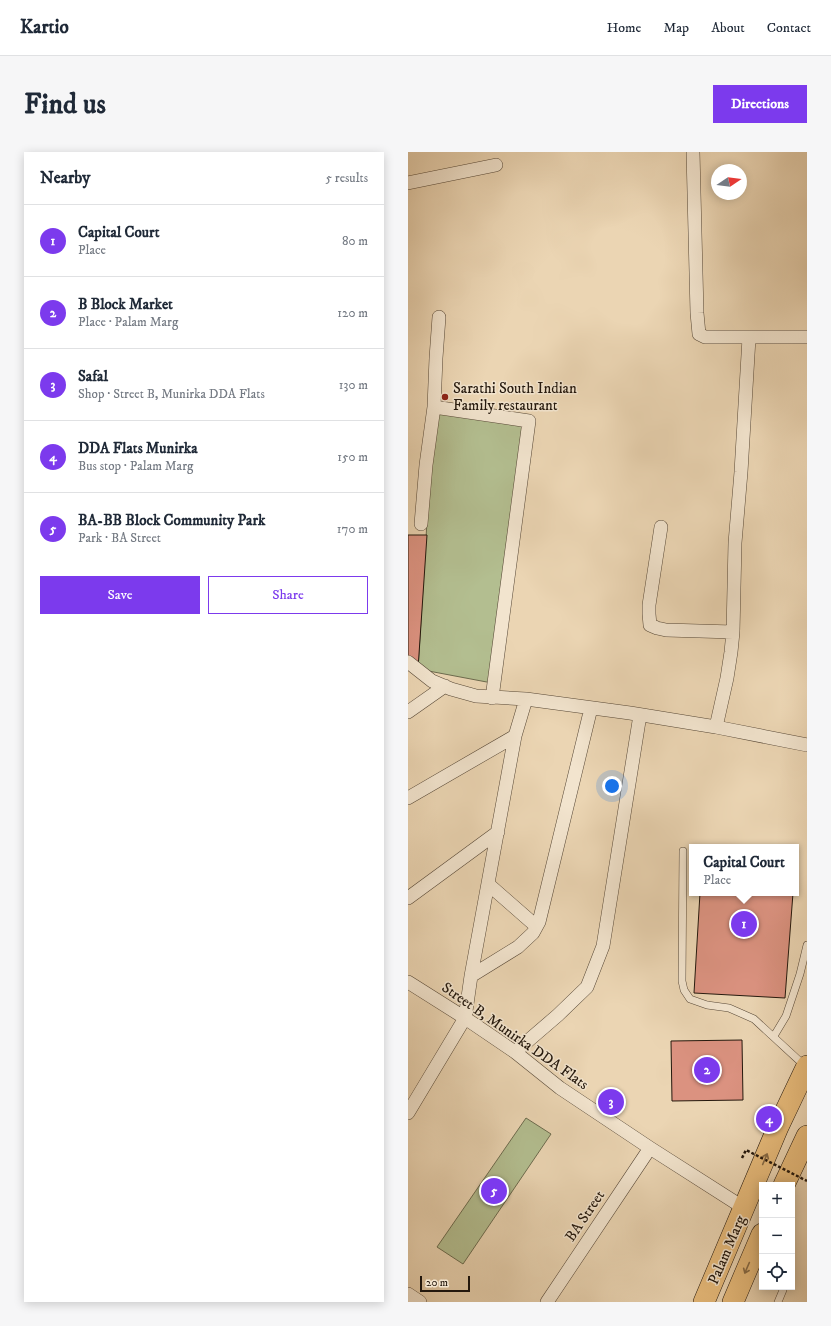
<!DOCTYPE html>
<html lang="en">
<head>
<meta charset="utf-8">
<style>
  body { margin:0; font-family:"IM FELL DW Pica",serif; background:#f6f6f7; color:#1f2937 }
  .controls { position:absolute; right:12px; bottom:12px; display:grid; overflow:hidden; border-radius:0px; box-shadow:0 2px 10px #0003 }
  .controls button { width:36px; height:36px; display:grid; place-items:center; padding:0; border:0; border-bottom:1px solid #e0e1e3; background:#fff; color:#1f2937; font:20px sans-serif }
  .compass { position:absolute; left:303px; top:12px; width:36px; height:36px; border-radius:50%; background:#fff; box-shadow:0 2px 10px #0003; rotate:77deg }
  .scale { position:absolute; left:12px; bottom:10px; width:50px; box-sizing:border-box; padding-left:4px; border:2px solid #24180d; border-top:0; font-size:11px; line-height:14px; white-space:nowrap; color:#24180d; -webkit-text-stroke:3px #f2e4ce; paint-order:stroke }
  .you { position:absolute; left:204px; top:634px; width:14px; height:14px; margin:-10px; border:3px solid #fff; border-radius:50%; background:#1a73e8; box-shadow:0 0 0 6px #1a73e833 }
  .badge { display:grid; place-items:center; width:26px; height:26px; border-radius:50%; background:#7c3aed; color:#fff; font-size:13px; font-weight:700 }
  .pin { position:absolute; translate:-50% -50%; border:2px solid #fff; box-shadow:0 1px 4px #0006 }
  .popup { position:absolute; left:281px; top:692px; width:110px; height:52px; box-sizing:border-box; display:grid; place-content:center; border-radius:0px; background:#fff; filter:drop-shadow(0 1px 3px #0005); font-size:13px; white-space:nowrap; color:#747a83 }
  .popup b { font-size:15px; color:#1f2937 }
  .popup::after { content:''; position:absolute; left:50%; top:100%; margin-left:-8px; border:8px solid transparent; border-top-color:#fff }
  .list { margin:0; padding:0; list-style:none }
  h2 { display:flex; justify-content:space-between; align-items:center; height:52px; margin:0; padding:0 16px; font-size:17px }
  h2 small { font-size:13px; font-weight:400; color:#747a83 }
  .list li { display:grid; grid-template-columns:26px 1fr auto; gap:12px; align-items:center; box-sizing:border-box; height:72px; padding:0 16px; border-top:1px solid #e0e1e3 }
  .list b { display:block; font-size:15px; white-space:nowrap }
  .list p { margin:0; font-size:13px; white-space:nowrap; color:#747a83 }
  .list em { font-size:13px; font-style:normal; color:#747a83 }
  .actions { display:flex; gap:8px; padding:12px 16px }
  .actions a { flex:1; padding:9px 0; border:1px solid #7c3aed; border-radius:0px; text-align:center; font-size:14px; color:#7c3aed }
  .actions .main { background:#7c3aed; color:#fff }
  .icon { flex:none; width:22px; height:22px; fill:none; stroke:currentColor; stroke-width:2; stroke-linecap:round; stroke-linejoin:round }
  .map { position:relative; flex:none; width:399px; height:1150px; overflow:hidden; border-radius:0px }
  header { display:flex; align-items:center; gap:24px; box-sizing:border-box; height:56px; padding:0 20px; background:#fff; border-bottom:1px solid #e0e1e3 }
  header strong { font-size:19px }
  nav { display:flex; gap:22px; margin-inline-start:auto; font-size:14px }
  .intro { display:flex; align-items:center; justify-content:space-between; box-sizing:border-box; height:96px; padding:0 24px }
  h1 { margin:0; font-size:28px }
  .button { padding:10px 18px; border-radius:0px; background:#7c3aed; color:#fff; font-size:14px; font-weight:700 }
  main { display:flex; gap:24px; padding:0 24px }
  aside { flex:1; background:#fff; border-radius:0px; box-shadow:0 2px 10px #0003 }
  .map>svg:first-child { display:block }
  .green { fill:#b3be90; stroke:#6c6b4e }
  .building { fill:#db9280; stroke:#24180d }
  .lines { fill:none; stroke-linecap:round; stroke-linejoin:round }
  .service-casing { stroke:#564736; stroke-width:8 }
  .minor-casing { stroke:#564736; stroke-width:14 }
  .primary-casing { stroke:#24180d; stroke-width:22 }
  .service { stroke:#f2e4ce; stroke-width:7 }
  .minor { stroke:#f2e4ce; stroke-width:13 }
  .primary { stroke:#e6ba7a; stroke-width:21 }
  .path-bridge { stroke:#24180d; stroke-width:2.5; stroke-dasharray:3 2; stroke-linecap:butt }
  .oneway { stroke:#856944 }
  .poi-dot { fill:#8f2418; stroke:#f2e4ce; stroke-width:1.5 }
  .labels { text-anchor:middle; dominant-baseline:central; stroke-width:3; stroke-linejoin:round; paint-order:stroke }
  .poi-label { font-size:15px; fill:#24180d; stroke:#f2e4ce; text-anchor:start }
  .street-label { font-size:15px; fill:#24180d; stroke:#f2e4ce }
</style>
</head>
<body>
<header>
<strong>Kartio</strong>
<nav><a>Home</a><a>Map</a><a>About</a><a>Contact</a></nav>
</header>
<div class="intro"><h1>Find us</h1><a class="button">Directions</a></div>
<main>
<aside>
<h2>Nearby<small>5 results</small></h2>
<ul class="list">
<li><span class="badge">1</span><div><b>Capital Court</b><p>Place</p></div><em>80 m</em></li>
<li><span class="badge">2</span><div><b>B Block Market</b><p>Place · Palam Marg</p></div><em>120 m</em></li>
<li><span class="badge">3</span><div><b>Safal</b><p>Shop · Street B, Munirka DDA Flats</p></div><em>130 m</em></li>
<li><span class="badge">4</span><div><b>DDA Flats Munirka</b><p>Bus stop · Palam Marg</p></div><em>150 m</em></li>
<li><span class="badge">5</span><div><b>BA-BB Block Community Park</b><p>Park · BA Street</p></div><em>170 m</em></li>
</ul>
<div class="actions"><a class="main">Save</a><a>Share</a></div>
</aside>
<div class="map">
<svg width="399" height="1150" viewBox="0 0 399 1150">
  <rect width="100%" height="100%" fill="#ebd5b3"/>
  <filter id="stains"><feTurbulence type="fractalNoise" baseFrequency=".005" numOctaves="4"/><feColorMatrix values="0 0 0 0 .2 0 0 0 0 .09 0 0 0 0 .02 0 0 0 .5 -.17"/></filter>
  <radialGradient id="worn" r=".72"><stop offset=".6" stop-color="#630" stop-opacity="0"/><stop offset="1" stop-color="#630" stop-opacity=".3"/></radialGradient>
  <path class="green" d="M26 255 121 269 84 531 10 517Z
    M118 966 143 982 55 1112 29 1095Z"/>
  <path class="building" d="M0 383H19L10 517 0 506Z
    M292 741H385L377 846 286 841Z
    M334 888 335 948 264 949 263 889Z"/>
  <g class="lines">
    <defs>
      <path id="service" d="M275 699 274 829 276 838 282 847 299 853 321 856 346 867 397 914
        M366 884 378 864 392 822 399 793
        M370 1150 375 1138V1135"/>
      <path id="minor" d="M285 0 289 161 291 182 297 185H399
        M0 31 88 13
        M26 255 121 269 84 546
        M13 372 18 313 26 255 28 206 31 165
        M253 375 241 453V462L242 473 249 476 258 478 325 480
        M0 510 24 529 43 537 68 544 118 547 222 561 308 575 399 593
        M0 560 37 534
        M308 575 319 526 323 500 325 480 327 391 333 320 341 186
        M0 646 107 584
        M80 732 128 774
        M0 746 90 680
        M63 824 110 795 125 781 131 770 183 556
        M0 830 57 866 107 900 152 936 242 996 336 1056
        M107 900 150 863 179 835 195 794 232 563
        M0 961 57 866 63 824 107 584 118 547
        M0 1142 12 1150
        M139 1150 242 996"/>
      <path id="primary" d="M376 1033 399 984
        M296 1150 370 975 399 914
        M325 1150 354 1082"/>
    </defs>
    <use href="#service" class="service-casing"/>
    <use href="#minor" class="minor-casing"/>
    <use href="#primary" class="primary-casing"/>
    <use href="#service" class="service"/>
    <use href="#minor" class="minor"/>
    <use href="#primary" class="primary"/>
    <path class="path-bridge" d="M334 1006 338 998 399 1029"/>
  </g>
  <defs><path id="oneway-shaft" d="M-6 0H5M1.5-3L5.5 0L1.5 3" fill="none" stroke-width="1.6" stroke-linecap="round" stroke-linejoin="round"/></defs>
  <g class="oneway">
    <use href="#oneway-shaft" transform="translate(357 1007) rotate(-67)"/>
    <use href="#oneway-shaft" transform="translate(339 1116) rotate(113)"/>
  </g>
  <circle class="poi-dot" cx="37" cy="245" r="4"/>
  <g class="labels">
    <g class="poi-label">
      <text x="45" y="236">Sarathi South Indian<tspan x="45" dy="17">Family restaurant</tspan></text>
    </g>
    <g class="street-label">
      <text transform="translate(107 884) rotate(35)">Street B, Munirka DDA Flats</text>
      <text transform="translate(177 1064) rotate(-56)">BA Street</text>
      <text transform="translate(319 1098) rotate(-67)">Palam Marg</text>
    </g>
  </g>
  <rect width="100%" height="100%" filter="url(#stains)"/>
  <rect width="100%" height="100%" fill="url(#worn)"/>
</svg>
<div class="controls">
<button>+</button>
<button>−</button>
<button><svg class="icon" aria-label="locate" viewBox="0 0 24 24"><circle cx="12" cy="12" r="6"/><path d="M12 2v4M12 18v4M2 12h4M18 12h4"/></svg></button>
</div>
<svg class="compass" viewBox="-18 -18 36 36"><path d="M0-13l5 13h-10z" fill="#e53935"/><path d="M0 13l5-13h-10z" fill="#747a83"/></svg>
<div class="scale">20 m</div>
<div class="you"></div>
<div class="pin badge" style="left:336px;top:772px">1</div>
<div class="popup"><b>Capital Court</b>Place</div>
<div class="pin badge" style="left:299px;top:918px">2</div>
<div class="pin badge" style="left:203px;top:950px">3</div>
<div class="pin badge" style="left:361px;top:967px">4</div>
<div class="pin badge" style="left:86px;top:1039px">5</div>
</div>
</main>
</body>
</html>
